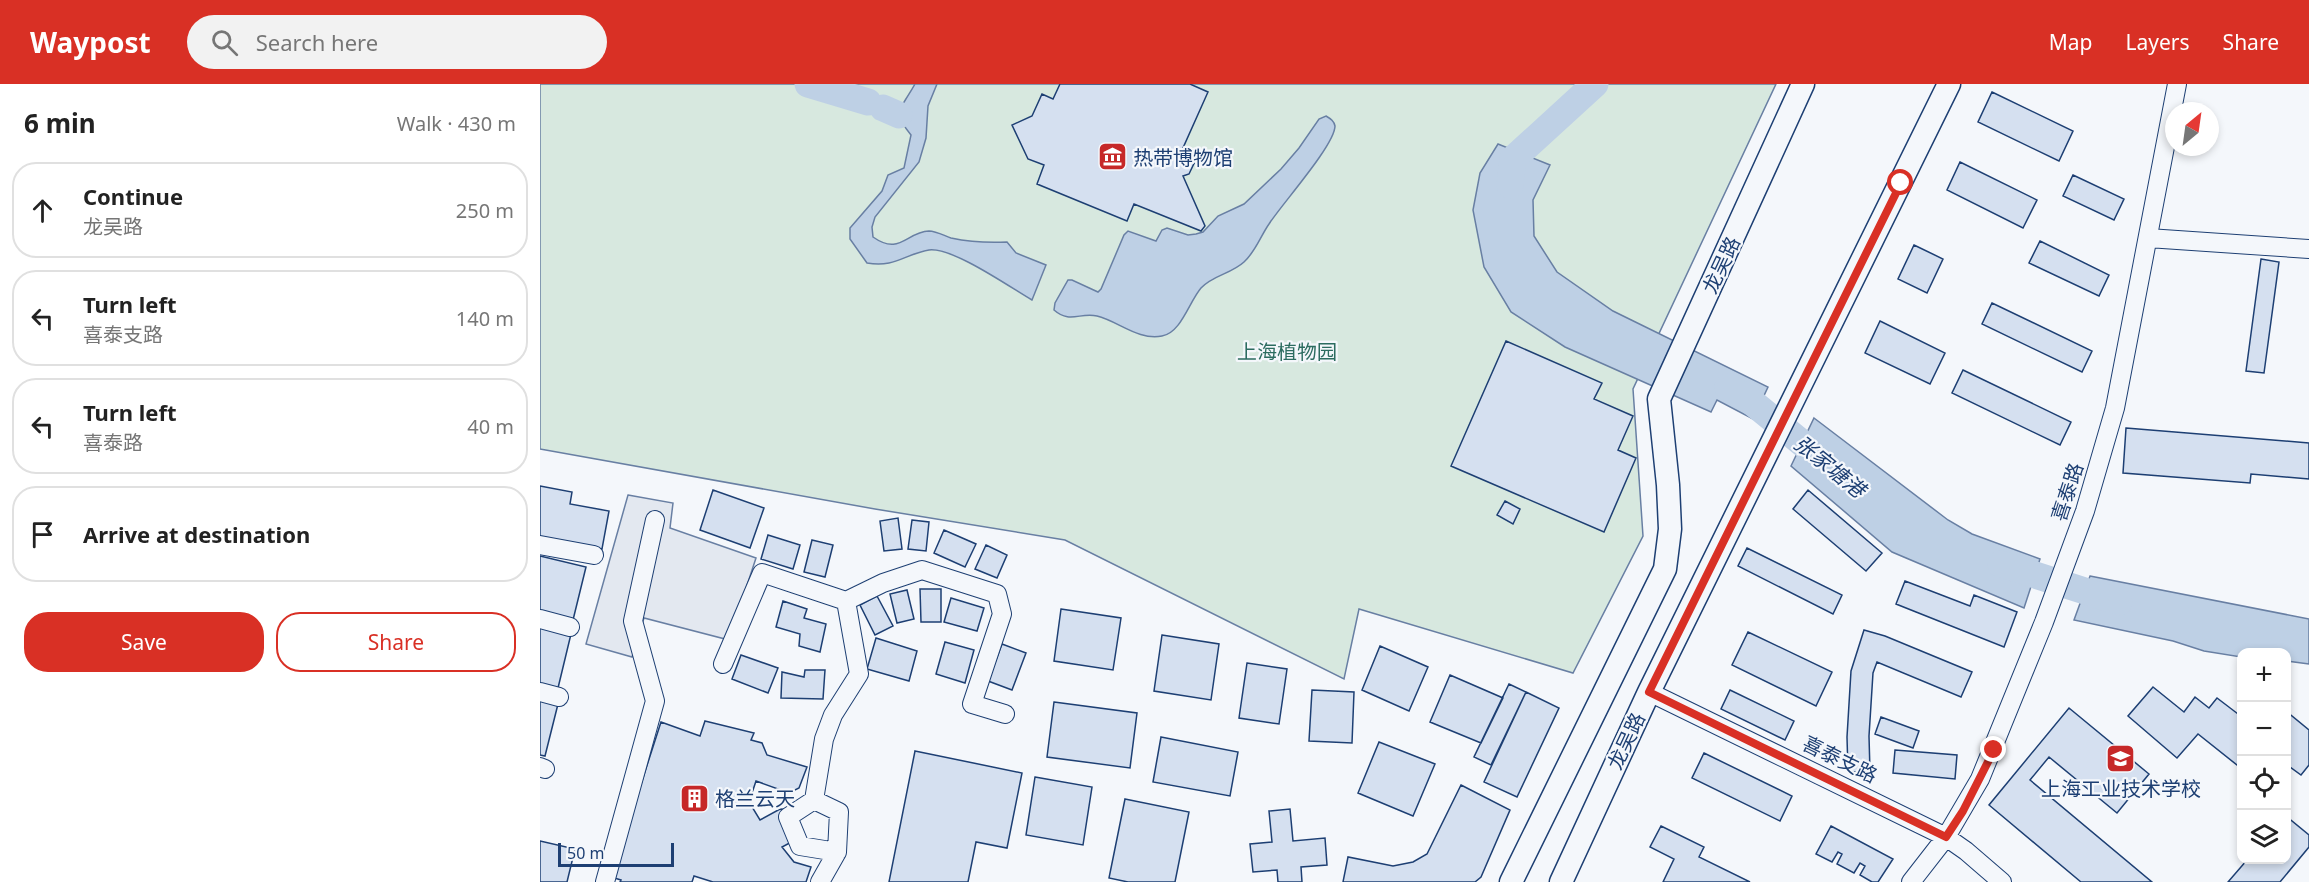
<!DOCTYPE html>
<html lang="en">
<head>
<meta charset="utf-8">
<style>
  body { margin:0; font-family:"Noto Sans","Noto Sans SC",sans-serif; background:#f2f2f2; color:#222 }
  .controls { position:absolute; right:18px; bottom:18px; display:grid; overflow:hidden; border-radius:12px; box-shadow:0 3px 9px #0003 }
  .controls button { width:54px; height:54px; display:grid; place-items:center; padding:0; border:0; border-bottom:2px solid #e0e0e0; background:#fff; color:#222; font:30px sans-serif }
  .compass { position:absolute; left:1625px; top:18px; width:54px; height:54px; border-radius:50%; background:#fff; box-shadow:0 3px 9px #0003; rotate:29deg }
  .scale { position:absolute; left:18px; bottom:15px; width:116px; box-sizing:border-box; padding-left:6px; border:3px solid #1d3f73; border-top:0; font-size:16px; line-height:21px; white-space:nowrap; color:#1d3f73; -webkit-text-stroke:4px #f4f7fb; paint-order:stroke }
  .stop { position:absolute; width:18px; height:18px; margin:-14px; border:4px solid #d93025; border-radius:50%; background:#fff }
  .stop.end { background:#d93025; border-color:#fff; box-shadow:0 2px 6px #0008 }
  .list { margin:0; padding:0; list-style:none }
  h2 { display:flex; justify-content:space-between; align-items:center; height:78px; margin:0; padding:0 24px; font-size:26px }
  h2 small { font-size:20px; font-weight:400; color:#767676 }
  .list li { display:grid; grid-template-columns:39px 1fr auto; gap:18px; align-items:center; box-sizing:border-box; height:96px; margin:0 12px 12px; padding:0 12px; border:2px solid #e0e0e0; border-radius:24px }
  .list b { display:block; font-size:22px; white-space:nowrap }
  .list p { margin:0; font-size:20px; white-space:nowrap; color:#767676 }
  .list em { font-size:20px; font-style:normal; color:#767676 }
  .actions { display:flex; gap:12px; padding:18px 24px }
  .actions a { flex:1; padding:14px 0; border:2px solid #d93025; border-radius:24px; text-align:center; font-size:21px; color:#d93025 }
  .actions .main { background:#d93025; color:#fff }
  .icon { flex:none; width:33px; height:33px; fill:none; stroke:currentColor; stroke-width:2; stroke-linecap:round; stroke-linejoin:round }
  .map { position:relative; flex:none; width:1769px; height:798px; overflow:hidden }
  header { display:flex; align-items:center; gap:36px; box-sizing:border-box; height:84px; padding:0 30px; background:#d93025; color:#fff }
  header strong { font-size:28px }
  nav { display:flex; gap:33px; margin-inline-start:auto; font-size:21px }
  .search { width:420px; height:54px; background:#f2f2f2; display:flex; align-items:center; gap:15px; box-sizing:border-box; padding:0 21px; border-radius:33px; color:#767676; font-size:22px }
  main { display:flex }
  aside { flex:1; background:#fff }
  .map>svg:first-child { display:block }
  .green { fill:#d7e8df; stroke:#687fa3; stroke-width:1.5 }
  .parking { fill:#e3e8f0; stroke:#687fa3; stroke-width:1.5 }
  .water { fill:#bed0e5; stroke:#687fa3; stroke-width:1.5 }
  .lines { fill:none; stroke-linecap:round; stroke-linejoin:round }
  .river { stroke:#bed0e5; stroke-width:27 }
  .building { fill:#d5e0f0; stroke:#1d3f73; stroke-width:1.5 }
  .minor-casing { stroke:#1d3f73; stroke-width:20 }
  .major-casing { stroke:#1d3f73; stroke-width:25 }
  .minor { stroke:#f4f7fb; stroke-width:18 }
  .major { stroke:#f4f7fb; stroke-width:22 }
  .route { stroke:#d93025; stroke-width:8 }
  .labels { text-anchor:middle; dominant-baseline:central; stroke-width:4.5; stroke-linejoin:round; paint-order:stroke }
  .poi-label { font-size:20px; fill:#1d3f73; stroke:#f4f7fb; text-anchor:start }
  .street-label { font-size:20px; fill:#1d3f73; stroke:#f4f7fb }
  .park-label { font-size:20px; fill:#2c6c60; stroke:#f4f7fb }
  .water-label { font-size:21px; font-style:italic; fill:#1d3f73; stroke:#f4f7fb }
</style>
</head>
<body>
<header>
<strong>Waypost</strong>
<div class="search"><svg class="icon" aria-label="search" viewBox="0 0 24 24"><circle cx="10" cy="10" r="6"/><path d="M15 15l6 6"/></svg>Search here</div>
<nav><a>Map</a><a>Layers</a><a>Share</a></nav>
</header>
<main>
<aside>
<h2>6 min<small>Walk · 430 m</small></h2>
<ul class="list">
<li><svg class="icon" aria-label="ahead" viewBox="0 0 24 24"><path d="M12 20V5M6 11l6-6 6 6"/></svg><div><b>Continue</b><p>龙吴路</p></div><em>250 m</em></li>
<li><svg class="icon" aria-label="left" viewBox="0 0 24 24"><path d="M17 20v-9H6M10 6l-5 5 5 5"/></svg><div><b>Turn left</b><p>喜泰支路</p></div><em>140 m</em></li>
<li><svg class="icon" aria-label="left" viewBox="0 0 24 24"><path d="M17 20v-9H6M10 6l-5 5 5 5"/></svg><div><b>Turn left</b><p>喜泰路</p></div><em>40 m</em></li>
<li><svg class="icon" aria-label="arrive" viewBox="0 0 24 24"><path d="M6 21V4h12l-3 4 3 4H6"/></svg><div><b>Arrive at destination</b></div></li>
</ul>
<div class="actions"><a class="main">Save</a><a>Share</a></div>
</aside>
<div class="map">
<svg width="1769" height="798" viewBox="0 0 1769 798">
  <rect width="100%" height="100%" fill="#f4f7fb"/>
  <path class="green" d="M0 0H1236L1093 305 1103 452 1033 589 819 525 804 595 525 456 335 425 0 365Z"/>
  <path class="parking" d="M88 411 133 419 130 444 216 474 189 556 104 534 92 573 46 560Z"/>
  <path class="water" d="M375 0H397L388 22 386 54 379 78 335 133 332 143 333 153C360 172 366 148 389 147 396 147 405 152 411 154 430 158 448 159 467 158L476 169 506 181 492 216C471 204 413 163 389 166 365 170 355 184 327 179L310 155V144L342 107 348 91 364 84 371 51C351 27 362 24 375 0Z
    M786 32C791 35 794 37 795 42 795 61 741 121 729 140 720 153 716 167 704 178 691 190 673 191 661 204 649 218 641 249 622 252 599 257 578 237 557 232 540 228 530 240 514 226L515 219 528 196H532L558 208 561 205 584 151 588 147 616 157 622 146 627 144 648 151 656 150 663 148 678 132 704 120 741 85 759 64 779 35Z
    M958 60 1010 81 993 116 994 152 1017 188 1073 227 1228 303 1213 335 1177 316 1171 328 1025 263 971 228 944 183 933 126 940 89Z
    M1274 334 1408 436 1432 450 1500 475 1484 524 1352 468 1251 382Z
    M1550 492 1769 535V580L1747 577 1746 568H1702L1701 573 1664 567 1633 557 1534 536Z"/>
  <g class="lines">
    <path class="river" d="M268 0 328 18
      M343 24 359 31
      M970 101 973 75 1055 0
      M1188 303 1207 314 1290 382
      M1461 480 1579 518"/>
  </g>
  <path class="building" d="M520 0H650L668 8 643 64 658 71 649 90 643 92 665 142 661 147 594 120 587 137 497 100 504 81 488 75 472 41 492 32 502 10 513 15Z
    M1452 8 1533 47 1519 77 1438 38Z
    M1420 78 1497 116 1483 144 1407 106Z
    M1533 91 1584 115 1574 136 1523 112Z
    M1500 157 1569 191 1559 212 1489 179Z
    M1374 161 1403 175 1387 209 1358 195Z
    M1721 175 1739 178 1724 289 1706 287Z
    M1452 219 1552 267 1542 288 1442 240Z
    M1340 237 1405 269 1390 300 1325 269Z
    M966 257 1062 299 1054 315 1093 332 1078 366 1096 374 1064 448 911 382Z
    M1423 286 1531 338 1520 361 1412 309Z
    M1586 344 1769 359V395L1711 390 1710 399 1583 389Z
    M0 402 32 408 30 420 69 427 62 465 0 454Z
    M173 406 224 424 210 464 160 446Z
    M1268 406 1342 469 1326 487 1253 425Z
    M965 417 980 425 973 440 957 431Z
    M358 434 362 465 344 467 340 437Z
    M372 436 389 438 386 467 368 465Z
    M404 446 436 460 425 483 394 469Z
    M228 451 260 461 253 485 221 475Z
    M272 456 293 461 285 493 264 488Z
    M446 461 467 471 457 494 435 485Z
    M1207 464 1302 511 1293 530 1198 482Z
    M0 472 46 483 33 536 0 528Z
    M1365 497 1430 522 1434 511 1477 528 1464 563 1356 520Z
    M380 505H401V538H381Z
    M367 506 374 535 357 539 350 510Z
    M337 512 353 542 335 551 320 521Z
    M411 514 444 524 437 547 404 538Z
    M243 517 267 525 264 534 286 540 280 568 259 562 260 550 236 543Z
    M521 525 581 534 573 586 514 577Z
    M0 542 31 550 18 604 0 600Z
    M1324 546 1345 552 1432 588 1421 613 1337 578 1333 589 1329 652 1330 688H1308L1307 653 1311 587Z
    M1208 548 1292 588 1276 622 1192 581Z
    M622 551 679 560 671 616 614 607Z
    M336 554 377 567 369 597 327 585Z
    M405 558 434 566 425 599 396 590Z
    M462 560 486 569 472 606 448 597Z
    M840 562 888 583 869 627 822 606Z
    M201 571 238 584 228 609 192 595Z
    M707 579 747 585 739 640 699 634Z
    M265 586H285L283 615 241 614 242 588 264 593Z
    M910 591 963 614 941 659 890 638Z
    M969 600 986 608 951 681 934 673Z
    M1613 603 1644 628 1655 613 1669 624 1677 614 1702 633V685L1658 650 1637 674 1588 632Z
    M772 606 814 608 812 659 769 657Z
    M1190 606 1254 637 1245 656 1181 625Z
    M986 608 1019 624 977 713 944 698Z
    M0 616 18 620 5 672 0 671Z
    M514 618 597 629 590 684 507 673Z
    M1529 624 1609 690 1577 729 1509 673 1490 696 1612 798H1541L1449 721Z
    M1746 627 1769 646V681L1761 691 1746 680Z
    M1341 633 1379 647 1373 664 1335 650Z
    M165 637 214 649 211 656 222 659 227 671 267 683 259 704 249 709 216 697 209 718 220 736 240 725 253 726 259 754 242 763 254 778 271 783 266 798H173L154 792 152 798H80L81 796 71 793 121 638 160 652Z
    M621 653 698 668 690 712 613 698Z
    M839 658 895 680 873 732 818 709Z
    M1355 666 1417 671 1415 695 1353 689Z
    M375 667 482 689 467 764 436 758 428 798H349Z
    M1164 669 1252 712 1240 737 1152 694Z
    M495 693 552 703 543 761 486 751Z
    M921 701 970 726 941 793 935 798H803L808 773 853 782 873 778 887 770Z
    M585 715 649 728 635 798H588L569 794Z
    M750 725 753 757 785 754 787 781 761 783 762 798H738L737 786 713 788 710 760 732 758 729 727Z
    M1746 732 1769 751V763L1740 798H1688L1707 776H1746Z
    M1121 742 1164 763 1159 773 1210 798H1123L1134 775 1110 763Z
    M1291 742 1353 775 1338 798H1332L1320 791 1325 782 1320 779 1314 789 1297 780 1302 770 1298 768 1292 778 1276 770Z
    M0 757 35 765 27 798H0Z"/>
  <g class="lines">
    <defs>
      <path id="minor" d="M1608 154 1769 165
        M0 461 54 471
        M0 535 30 543
        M183 580 222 489 306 517
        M0 608 19 613
        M1109 608 1406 753 1426 767 1462 798
        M0 683 5 685
        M274 716 284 655 293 631 319 590 306 517 343 499 382 486 457 510 462 530 432 620 465 630
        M65 798 115 617 93 537 115 436
        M280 798 297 768 299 728 274 716 248 733 260 762 297 768
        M1371 798 1406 753 1440 695 1504 538 1545 427 1575 324 1637 0"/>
      <path id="major" d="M971 798 1125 485 1130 445 1128 401 1119 315 1263 0
        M1021 798 1109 608 1409 0"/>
    </defs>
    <use href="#minor" class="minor-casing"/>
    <use href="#major" class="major-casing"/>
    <use href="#minor" class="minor"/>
    <use href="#major" class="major"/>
  </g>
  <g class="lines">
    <path class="route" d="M1361 99 1109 608 1406 753 1423 727 1454 666"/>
  </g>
  <defs>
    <symbol id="museum-square" viewBox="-11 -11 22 22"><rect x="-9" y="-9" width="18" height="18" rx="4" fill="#c62828" stroke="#f4f7fb"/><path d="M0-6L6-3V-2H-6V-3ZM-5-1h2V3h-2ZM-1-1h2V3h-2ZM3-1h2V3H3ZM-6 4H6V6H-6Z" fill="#fff"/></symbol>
    <symbol id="school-square" viewBox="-11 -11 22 22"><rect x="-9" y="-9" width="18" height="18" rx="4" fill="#c62828" stroke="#f4f7fb"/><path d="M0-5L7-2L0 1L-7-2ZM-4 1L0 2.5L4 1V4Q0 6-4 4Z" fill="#fff"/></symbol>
    <symbol id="building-square" viewBox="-11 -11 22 22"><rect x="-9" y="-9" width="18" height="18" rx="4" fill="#c62828" stroke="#f4f7fb"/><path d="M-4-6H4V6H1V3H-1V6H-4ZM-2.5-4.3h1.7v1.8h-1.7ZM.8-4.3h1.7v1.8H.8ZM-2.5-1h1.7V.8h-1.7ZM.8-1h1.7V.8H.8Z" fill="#fff"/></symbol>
  </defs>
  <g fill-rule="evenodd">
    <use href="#museum-square" x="556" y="56" width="33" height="33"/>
    <use href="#school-square" x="1564" y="658" width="33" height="33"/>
    <use href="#building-square" x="138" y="698" width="33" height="33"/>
  </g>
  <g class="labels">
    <g class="poi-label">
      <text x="593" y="73">热带博物馆</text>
      <text x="1581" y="704" text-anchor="middle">上海工业技术学校</text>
      <text x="175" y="714">格兰云天</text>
    </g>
    <g class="street-label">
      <text transform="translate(1181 181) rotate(-65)">龙吴路</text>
      <text transform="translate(1527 408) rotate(-72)">喜泰路</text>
      <text transform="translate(1086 657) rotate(-65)">龙吴路</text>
      <text transform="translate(1300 675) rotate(26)">喜泰支路</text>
    </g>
    <g class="park-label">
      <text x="747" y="267">上海植物园</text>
    </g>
    <g class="water-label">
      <text transform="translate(1290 382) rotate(39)">张家塘港</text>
    </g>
  </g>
</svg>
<div class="controls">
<button>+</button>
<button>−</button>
<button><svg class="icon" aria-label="locate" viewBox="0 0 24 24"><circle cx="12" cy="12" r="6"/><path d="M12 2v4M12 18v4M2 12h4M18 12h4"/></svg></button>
<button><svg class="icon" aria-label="layers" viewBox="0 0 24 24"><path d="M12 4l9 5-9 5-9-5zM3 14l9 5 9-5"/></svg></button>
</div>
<svg class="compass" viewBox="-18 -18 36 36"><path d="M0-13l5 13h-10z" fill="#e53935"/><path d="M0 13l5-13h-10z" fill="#767676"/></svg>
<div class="scale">50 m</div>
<div class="stop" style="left:1361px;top:99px"></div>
<div class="stop end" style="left:1454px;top:666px"></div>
</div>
</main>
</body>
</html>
